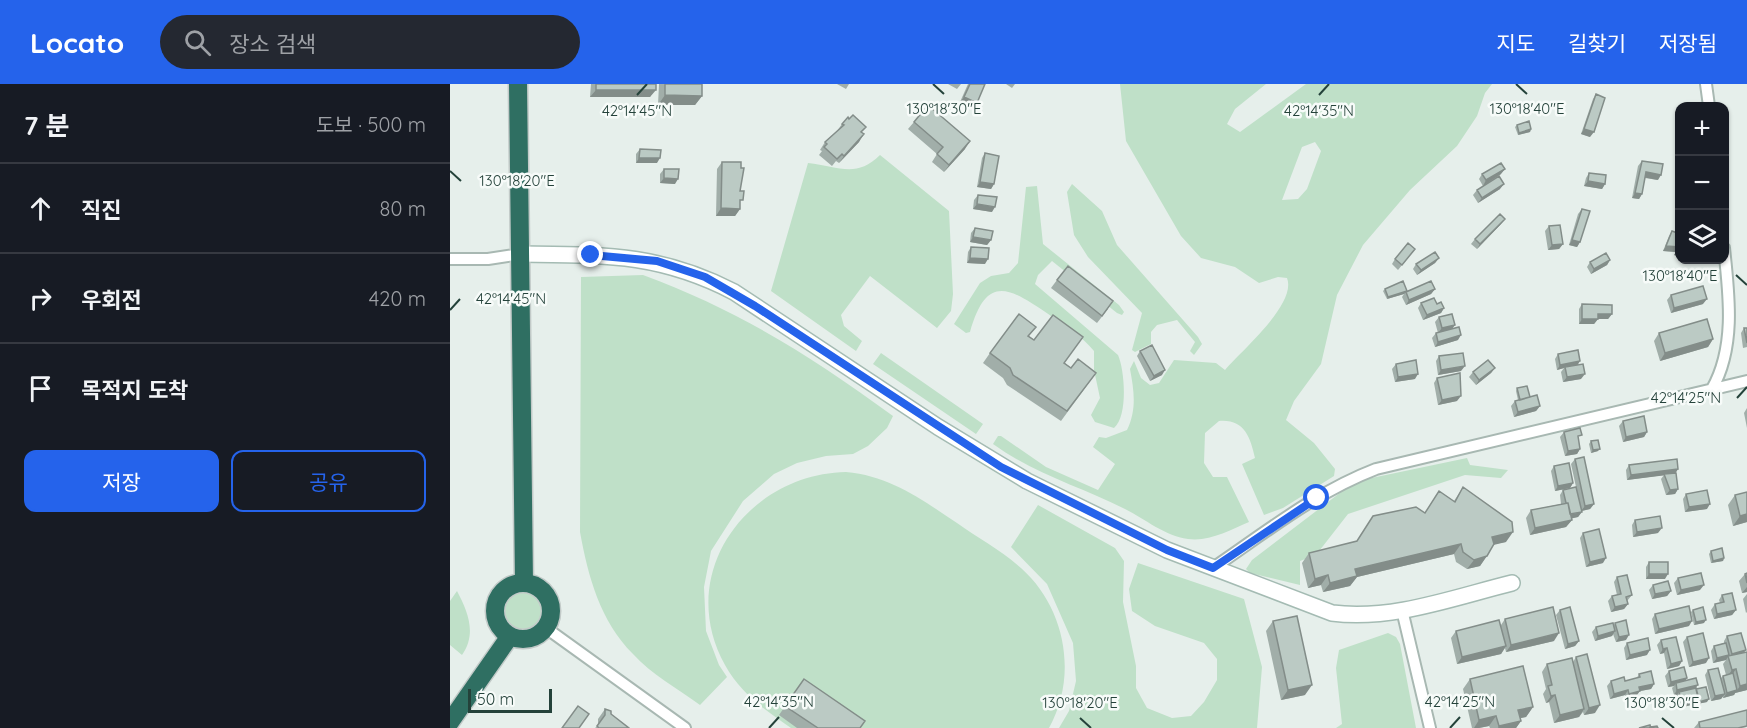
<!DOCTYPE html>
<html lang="ko">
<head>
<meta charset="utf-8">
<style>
  body { margin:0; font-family:Quicksand,"Noto Sans KR",sans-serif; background:#242831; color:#f1f3f6 }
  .controls { position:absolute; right:18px; top:18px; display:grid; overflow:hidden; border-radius:12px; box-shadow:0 2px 4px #0004 }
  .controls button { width:54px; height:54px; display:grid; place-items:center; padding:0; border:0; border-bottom:2px solid #363941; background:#171b24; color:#f1f3f6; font:30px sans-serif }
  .scale { position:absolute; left:18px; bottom:15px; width:84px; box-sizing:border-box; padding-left:6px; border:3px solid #24423a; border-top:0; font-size:16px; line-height:21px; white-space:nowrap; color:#24423a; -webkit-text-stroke:4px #f7fbf9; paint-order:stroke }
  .stop { position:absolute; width:18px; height:18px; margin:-14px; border:4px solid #2563eb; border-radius:50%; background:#fff }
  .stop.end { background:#2563eb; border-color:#fff; box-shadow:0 2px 6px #0008 }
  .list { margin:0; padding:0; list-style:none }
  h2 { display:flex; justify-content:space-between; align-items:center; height:78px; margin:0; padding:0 24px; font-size:26px }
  h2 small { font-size:20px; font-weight:400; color:#9ea1a6 }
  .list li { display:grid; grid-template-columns:39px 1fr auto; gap:18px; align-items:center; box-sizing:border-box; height:90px; padding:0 24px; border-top:2px solid #363941 }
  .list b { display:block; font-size:22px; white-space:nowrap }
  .list em { font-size:20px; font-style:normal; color:#9ea1a6 }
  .actions { display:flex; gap:12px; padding:18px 24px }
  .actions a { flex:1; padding:14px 0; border:2px solid #2563eb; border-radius:12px; text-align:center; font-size:21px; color:#2563eb }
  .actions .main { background:#2563eb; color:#fff }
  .icon { flex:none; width:33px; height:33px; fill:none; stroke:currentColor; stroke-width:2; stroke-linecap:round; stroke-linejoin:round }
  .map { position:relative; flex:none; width:1297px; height:644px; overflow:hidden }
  header { display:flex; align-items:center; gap:36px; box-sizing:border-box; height:84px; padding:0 30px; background:#2563eb; color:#fff }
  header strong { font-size:28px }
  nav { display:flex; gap:33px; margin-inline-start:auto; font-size:21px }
  .search { width:420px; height:54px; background:#242831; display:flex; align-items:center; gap:15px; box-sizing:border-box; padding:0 21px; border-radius:33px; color:#9ea1a6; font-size:22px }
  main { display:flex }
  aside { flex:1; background:#171b24 }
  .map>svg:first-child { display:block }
  .green { fill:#bfe0c8; fill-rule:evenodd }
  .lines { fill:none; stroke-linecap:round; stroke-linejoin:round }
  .street-casing { stroke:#a8b8b2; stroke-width:14 }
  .secondary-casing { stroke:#a4bbb3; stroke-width:18 }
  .highway-casing { stroke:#c2cac8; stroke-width:21 }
  .street { stroke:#fff; stroke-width:10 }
  .secondary { stroke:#fff; stroke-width:15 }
  .highway { stroke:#2f6f62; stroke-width:18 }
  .wall { fill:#a1aea9 }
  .shaded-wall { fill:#838d89 }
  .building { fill:#bbcac4; stroke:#838d89; stroke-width:1.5 }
  .route { stroke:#2563eb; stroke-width:8 }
  .ticks { fill:none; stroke:#24423a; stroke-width:2 }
  .ticks-label { font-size:15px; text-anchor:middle; fill:#24423a; stroke:#f7fbf9; stroke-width:5; stroke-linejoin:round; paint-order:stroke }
</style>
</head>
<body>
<header>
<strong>Locato</strong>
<div class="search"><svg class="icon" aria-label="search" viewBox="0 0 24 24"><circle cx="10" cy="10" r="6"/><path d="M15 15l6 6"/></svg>장소 검색</div>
<nav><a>지도</a><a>길찾기</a><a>저장됨</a></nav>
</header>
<main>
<aside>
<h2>7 분<small>도보 · 500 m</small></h2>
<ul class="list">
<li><svg class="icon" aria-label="ahead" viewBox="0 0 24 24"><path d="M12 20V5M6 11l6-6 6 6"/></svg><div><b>직진</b></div><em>80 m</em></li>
<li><svg class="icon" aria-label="right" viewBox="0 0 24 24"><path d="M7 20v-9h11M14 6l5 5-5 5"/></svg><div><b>우회전</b></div><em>420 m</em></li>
<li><svg class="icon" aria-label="arrive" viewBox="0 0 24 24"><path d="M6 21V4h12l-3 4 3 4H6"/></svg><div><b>목적지 도착</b></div></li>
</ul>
<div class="actions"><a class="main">저장</a><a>공유</a></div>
</aside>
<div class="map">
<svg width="1297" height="644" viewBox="0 0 1297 644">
  <rect width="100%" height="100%" fill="#e6efeb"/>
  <path class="green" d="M670 0H816L785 25 777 40 790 48 856 0H1042L1035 9 1027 32 1007 62 960 106 913 161 887 211 871 280 844 317 836 336 864 359 885 385 884 392 833 424 814 431 792 380 805 374C800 352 794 335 769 337L755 349 754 379 763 393H777L799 438C780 446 759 458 738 455 715 452 695 435 675 425 629 402 586 391 543 360L548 352H551L596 383 648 406 665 380 643 363 649 353 656 354 677 346C687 325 684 307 680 285L684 277 691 294 700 301 709 299 724 276 766 279 775 286C792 266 847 220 837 194L828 193 809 199 785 183 751 174 731 152 676 57ZM865 58 871 67 857 105 848 115 832 116 852 63Z
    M430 71 499 127 503 210 501 227 487 244 420 192 391 231 394 242 412 257 406 267 321 207 358 79C388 82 406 95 430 71Z
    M622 100 652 127 667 161 748 253 752 260 744 271 740 267 745 258 727 236 707 241 701 248V260L685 268 682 266 692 229 638 173 624 151 617 108Z
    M587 102 593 160 669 221 674 228 672 231 667 229 602 177 588 191 585 200 668 271C675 287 678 332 664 344L645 338 641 331 650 314 644 286V267C632 252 616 243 601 232 560 204 537 188 520 248L516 249 504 240 530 199 541 192 559 189 568 179 576 103Z
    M193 191C290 227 361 272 443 332L437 344 418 362 403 370 376 372 347 379 324 390 293 417 261 467 254 503 256 547 269 581 277 593 250 621C228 605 201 590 183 570 150 537 138 492 130 448L131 193Z
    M431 269 533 340 526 350 423 280Z
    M1017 374 1020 381 1058 386 1051 394 1015 391 898 430 866 471 850 477V501L800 489 796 485 802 476 899 402 912 396Z
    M396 388C440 392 471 415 507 439 528 454 552 467 571 484 616 524 628 592 599 644H341C315 626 291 610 275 581 224 489 298 390 396 388Z
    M588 421 665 464 674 477 673 518 686 582V604L697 624 722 634 741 632 754 618 767 596V575L754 559 705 542 682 527 679 505 688 479 794 515 812 583 807 644H609L619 627 626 597 623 559 597 500 561 463Z
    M7 507C18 528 27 550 12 571L0 561V517Z
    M55 527a18 18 0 1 1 36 0a18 18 0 1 1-36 0Z
    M938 549 946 553 950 560 966 644H886L892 640 886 584 889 566Z"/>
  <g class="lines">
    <defs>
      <path id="street" d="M1256 0 1259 22
        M0 175H38L71 170
        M1262 305C1286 263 1279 210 1274 164
        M763 484C816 448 866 408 926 385L1297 297
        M952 526 980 644
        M96 544 235 644"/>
      <path id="secondary" d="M71 170C153 171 209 169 284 208L488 343 577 397 717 466 882 529C942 537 1005 513 1062 499"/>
      <path id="highway" d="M68 0 74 499
        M45 527a28 28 0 1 1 56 0a28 28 0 1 1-56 0Z
        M0 638 60 552"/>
    </defs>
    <use href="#street" class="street-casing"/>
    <use href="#secondary" class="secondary-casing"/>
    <use href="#highway" class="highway-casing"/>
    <use href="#street" class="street"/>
    <use href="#secondary" class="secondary"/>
    <use href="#highway" class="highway"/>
  </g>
  <path class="wall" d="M141 0H206L200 13H140Z
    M209 0H252V12L245 21H208Z
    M387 0H399L396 5Z
    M498 0H511L507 5Z
    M518 0H535L523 24 510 18Z
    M556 0H565L562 4Z
    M1146 10 1140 53 1131 50 1143 15Z
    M464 38 515 65 494 88 482 78 487 70 458 45Z
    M392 40 412 48 409 58 389 79 386 77 382 82 369 71 372 67 370 66 375 58 387 47Z
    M1067 41 1081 45 1080 48 1068 51 1065 43Z
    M190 65 207 79H186V70Z
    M535 69 544 100 541 105 527 103 532 74Z
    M1192 77 1208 96 1195 94 1192 110 1189 115 1182 114 1188 82Z
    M272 78 290 107V125L285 132H266L267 85Z
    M214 85 225 100 210 99V90Z
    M1139 89 1155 100 1152 105 1134 102 1136 94Z
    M1032 90H1051L1033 102 1029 95Z
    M1050 105 1028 119 1023 111 1027 106Z
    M528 111 542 128 523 125 524 116Z
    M1132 125 1130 158 1127 163 1119 161 1128 130Z
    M1051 140 1027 165 1021 160 1025 155Z
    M1099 142 1113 160 1109 165 1098 166 1095 147Z
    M525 144 541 156 537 161 520 158 521 149Z
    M1222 147 1230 150V173L1224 171 1226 168 1213 167 1219 152Z
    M521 163 535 180 517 179 518 168Z
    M965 165 948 186 942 180 945 175Z
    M989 174 985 179 967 191 963 185 966 180Z
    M1160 176 1157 181 1141 190 1137 183 1140 178Z
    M607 196 658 225 647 239 601 204Z
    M935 205 957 207 985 205 981 210 956 221 952 213 954 210 937 215 933 207Z
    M1221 211 1253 220 1221 229 1217 216Z
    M971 219 987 220 994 224 991 229 973 236 968 224Z
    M1132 220 1162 230 1158 235H1148L1144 240H1129V225Z
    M989 233 1005 241 1002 245 1008 256 985 263 982 254 986 249H988L985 238Z
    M586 243 579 252 615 279 621 284 646 289 611 337 557 301 553 294 533 279 540 269Z
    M1294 244H1297V263L1293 264 1291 249Z
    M1209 249 1263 255 1258 263 1210 277 1204 257Z
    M690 267 712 291 700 297 687 272Z
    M1108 270 1128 280 1131 295 1113 298 1111 288 1114 284 1107 286 1105 275Z
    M989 272 1011 287 988 291 986 277Z
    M946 280 965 295 945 298 942 285Z
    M1045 284 1041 289 1026 301 1019 293 1023 288Z
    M987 294 1007 317 988 321 984 299Z
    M1067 304 1080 313 1090 322 1086 327 1064 333 1061 322 1065 317 1068 316 1066 307Z
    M1297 324V344L1294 329Z
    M1173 337 1197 348 1194 353 1173 358 1169 342Z
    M1114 348 1130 365 1127 370 1115 372 1110 353Z
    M1141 357 1148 367 1141 369 1139 360Z
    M1125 375 1144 420 1140 425 1132 427 1128 433 1121 434 1122 436 1116 443 1080 451 1076 434 1081 426 1111 420 1110 411 1113 406 1126 403 1121 380Z
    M1179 381 1228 385 1225 389 1228 405 1225 410 1216 411 1211 395 1214 391 1177 396 1176 386Z
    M1104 382 1123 399 1120 404 1105 407 1101 387Z
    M1013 403 1056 458 1044 460 1030 482 1017 485 1006 478 1004 470 907 493 900 502 873 508 871 501 858 504 852 479 859 469 907 458 923 432 975 429 989 407 1004 417Z
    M1236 410 1257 425 1235 428 1233 415Z
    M1285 411 1297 438 1283 442 1278 421Z
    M1185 436 1208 449 1183 453 1182 441Z
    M1133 449 1153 479 1136 483 1130 454Z
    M1261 467 1274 474 1273 477 1261 479 1259 470Z
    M1199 478 1215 495H1196V483Z
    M1297 489V508L1292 509 1289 497 1295 490Z
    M1167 493 1182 511 1177 517 1178 520 1174 525 1161 528 1158 517 1162 512 1167 511 1164 498Z
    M1228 494 1250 506 1227 511 1224 499Z
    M1203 501 1221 507 1217 512 1202 515 1199 506Z
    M1297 510V528L1296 529 1293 515Z
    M1272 511 1286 526 1282 531 1264 535 1261 526 1265 520 1270 519 1269 516Z
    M1110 526 1129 557 1125 562 1115 565 1106 531Z
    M1243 526 1254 539 1244 541 1241 528Z
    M1205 530 1239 542 1205 550 1202 535Z
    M1055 535 1104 557 1056 568 1055 564 1051 570 1007 580 1001 554 1006 547 1051 541Z
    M823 537 855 611 831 616 816 547Z
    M1165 539 1176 556 1166 558 1163 550 1162 552 1145 557 1142 548 1146 543 1164 541Z
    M1277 552 1294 569 1297 606 1285 609 1284 611 1273 614V612L1271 615 1261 617 1255 591 1258 586 1271 594 1273 592 1276 591 1273 580 1276 576 1263 579 1261 567 1264 562 1274 559V557Z
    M1237 553 1256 579 1239 583 1233 558Z
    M1211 556 1232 577 1229 582 1217 585 1214 569 1210 570 1207 561Z
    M1177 559 1197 571 1176 576 1174 564Z
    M1126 573 1145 629 1134 631 1133 628 1129 633 1104 639 1099 618 1096 619 1093 610 1096 605 1092 588 1097 580 1123 578Z
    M1219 587 1237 594 1235 597 1246 604 1257 618 1247 620V618L1245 620 1233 623 1232 619 1227 620 1225 613 1227 611H1224L1222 604 1224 602 1218 603 1215 592Z
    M1189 590 1204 600 1201 605 1190 607 1186 612 1176 615 1175 611 1160 615 1157 602 1161 597H1175L1187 594Z
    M354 595 410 644H347L329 631Z
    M1020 595 1083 623 1076 633 1070 634 1071 637 1066 644H1040L1039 642 1029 644H1022L1013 605Z
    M155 625 161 630 179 644H145L148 641V635Z
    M1249 638 1297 644H1244Z"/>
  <path class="shaded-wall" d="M146 6H206L200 13H140Z
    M215 11 252 12 245 21H208Z
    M514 13 527 19 523 24 510 18Z
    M1081 45 1080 48 1068 51 1069 49Z
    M1134 45 1144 48 1140 53 1131 50Z
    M414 50 409 58 389 79 394 72Z
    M520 57 515 65 494 88 499 81Z
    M189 74H210L207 79H186Z
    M1055 85 1051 90 1033 102 1036 96Z
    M1196 88 1211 91 1208 96 1192 93Z
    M214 94 228 95 225 100 210 99Z
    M1138 97 1155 100 1152 105 1134 102Z
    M530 98 544 100 541 105 527 103Z
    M1054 100 1050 105 1028 119 1032 114Z
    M1185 109 1192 110 1189 115 1182 114Z
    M527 120 545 123 542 128 523 125Z
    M271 124 290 125 285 132H266Z
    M1055 135 1051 140 1027 165 1030 160Z
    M523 153 541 156 537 161 520 158Z
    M1122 156 1130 158 1127 163 1119 161Z
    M1113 160 1109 165 1098 166 1102 161Z
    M1216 162 1229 163 1226 168 1213 167Z
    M1228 166 1230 167V173L1224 171Z
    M520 174 538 175 535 180 517 179Z
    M989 174 985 179 967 191 971 186Z
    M1160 176 1157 181 1141 190 1144 185Z
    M985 205 981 210 956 221 959 216Z
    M956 208 954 210 937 215 938 213Z
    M1257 215 1253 220 1221 229 1224 224Z
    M994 224 991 229 973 236 977 231Z
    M1148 230H1162L1158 235H1144Z
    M1132 235H1148L1144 240H1129Z
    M1005 241 1001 246 988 249 992 244Z
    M1011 251 1008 256 985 263 988 258Z
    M1263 255 1258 263 1210 277 1215 269Z
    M1130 277 1127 282 1115 283 1114 284 1107 286 1110 281Z
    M1015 282 1011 287 988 291 991 286Z
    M1045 284 1041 289 1026 301 1029 296Z
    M715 286 712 291 700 297 704 292Z
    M968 290 965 295 945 298 948 293Z
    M1135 290 1131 295 1113 298 1117 293Z
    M1011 312 1007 317 988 321 992 316Z
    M1090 322 1086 327 1064 333 1068 328Z
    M1197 348 1194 353 1173 358 1176 353Z
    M1130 365 1127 370 1115 372 1118 367Z
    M1150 365 1148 367 1141 369 1143 366Z
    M1228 385 1225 390 1177 396 1181 391Z
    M1123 399 1120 404 1105 407 1108 402Z
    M1228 405 1225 410 1216 411 1220 406Z
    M1144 420 1140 425 1131 427 1135 422Z
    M1260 420 1257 425 1235 428 1239 423Z
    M1132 428 1128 433 1115 436 1118 431Z
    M1297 430V438L1283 442 1290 432Z
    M1122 436 1116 443 1080 451 1085 444Z
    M1212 444 1208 449 1183 453 1187 448Z
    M1063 448 1056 458 1035 463 1042 453Z
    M1011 460 1004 470 907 493 900 502 873 508 880 499 905 485Z
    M1037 472 1030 482 1017 485 1024 476Z
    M1156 474 1153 479 1136 483 1140 478Z
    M1274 474 1273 477 1261 479 1263 477Z
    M1199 490H1218L1215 495H1196Z
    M878 491 871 501 858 504 865 495Z
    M1254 501 1250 506 1227 511 1231 506Z
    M1297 503V508L1292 509Z
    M1221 507 1217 512 1202 515 1205 510Z
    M1178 520 1174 525 1161 528 1165 523Z
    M1286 526 1282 531 1264 535 1267 530Z
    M1256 536 1254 539 1244 541 1246 538Z
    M1242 537 1239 542 1205 550 1209 545Z
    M1165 547 1162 552 1145 557 1148 552Z
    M1109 549 1104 557 1056 568 1061 561Z
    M1179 551 1176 556 1166 558 1169 553Z
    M1129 557 1125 562 1115 565 1118 560Z
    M1056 562 1051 570 1007 580 1012 573Z
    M1217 564 1214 569 1210 570 1213 565Z
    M1200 566 1197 571 1176 576 1180 571Z
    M1296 566 1292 571 1278 575 1282 570Z
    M1279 571 1276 576 1263 579 1267 574Z
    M1259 574 1256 579 1239 583 1243 578Z
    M1232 577 1229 582 1217 585 1221 580Z
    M1286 585 1281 592 1277 593 1282 586Z
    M1237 594 1234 599H1226L1224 602 1218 603 1221 598Z
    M1204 600 1201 605 1185 608 1189 603Z
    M1297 600V606L1285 609 1290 602Z
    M862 601 855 611 831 616 838 606Z
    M1248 601 1244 606 1229 608 1227 611H1224L1227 606Z
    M1178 606 1175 611 1160 615 1164 610Z
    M1287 606 1284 611 1273 614 1277 609Z
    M1190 607 1186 612 1176 615 1179 610Z
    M1275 610 1271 615 1261 617 1265 612Z
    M1105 611 1099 618 1096 619 1101 612Z
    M1236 614 1232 619 1227 620 1231 615Z
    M1249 615 1245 620 1233 623 1237 618Z
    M1259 615 1257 618 1247 620 1249 618Z
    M1150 621 1145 629 1134 631 1139 624Z
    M1083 623 1076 633 1061 636 1068 626Z
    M1134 625 1129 633 1104 639 1110 631Z
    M1046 632 1039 642 1029 644H1024L1029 636Z
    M1071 637 1066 644H1048L1049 642Z"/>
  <path class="building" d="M146 0H206V6H146Z
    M215 0H252V12L215 11Z
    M520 0H535L527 19 514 13Z
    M1146 10 1155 14 1144 48 1134 45Z
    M478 21 520 57 499 81 487 70 493 63 464 38Z
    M403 31 416 43 411 48 414 50 394 72 392 70 387 75 374 63 377 60 375 58 394 41 392 40 398 33 399 35Z
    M1079 37 1081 45 1069 49 1067 41Z
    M190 65 211 66 210 74H189Z
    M535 69 549 72 544 100 530 98Z
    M1192 77 1213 80 1211 91 1196 88 1192 110 1185 109Z
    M272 78H291V84H294L290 107H294L293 116H290V125L271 124Z
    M1051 79 1055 85 1036 96 1032 90Z
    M214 85H229L228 95 214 94Z
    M1139 89 1156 91 1155 100 1138 97Z
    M1049 92 1054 100 1032 114 1027 106Z
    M528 111 547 113 545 123 527 120Z
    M1132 125 1140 127 1130 158 1122 156Z
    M1050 130 1055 135 1030 160 1025 155Z
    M1110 141 1113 160 1102 161 1099 142Z
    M525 144 543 147 541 156 523 153Z
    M1222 147 1230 150V167L1228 166 1229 163 1216 162Z
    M958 159 965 165 952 181 945 175Z
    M521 163 539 164 538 175 520 174Z
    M985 168 989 174 971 186 966 180Z
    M1156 169 1160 176 1144 185 1140 178Z
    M618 182 663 217 652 232 607 196Z
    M953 197 957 207 938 213 935 205Z
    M981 197 985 205 959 216 956 208Z
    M1253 202 1257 215 1224 224 1221 211Z
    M984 214 987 220 991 218 994 224 977 231 971 219Z
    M1132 220 1162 221V230H1148V235H1132Z
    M569 230 586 243 578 252 584 256 603 231 633 253 614 279 621 284 628 275 646 289 617 327 563 291 560 284 540 269Z
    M1002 230 1005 241 992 244 989 233Z
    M1257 235 1263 255 1215 269 1209 249Z
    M1009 243 1011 251 988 258 986 249Z
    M1294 244H1297V259Z
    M702 261 715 286 704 292 690 267Z
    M1128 266 1130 277 1110 281 1108 270Z
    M1013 269 1015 282 991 286 989 272Z
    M966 276 968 290 948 293 946 280Z
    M1038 276 1045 284 1029 296 1023 288Z
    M1133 280 1135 290 1117 293 1115 283Z
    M1010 289 1011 312 992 316 987 294Z
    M1077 302 1080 313 1070 316 1067 304Z
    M1087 311 1090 322 1068 328 1065 317Z
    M1194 332 1197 348 1176 353 1173 337Z
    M1130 344 1132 351 1128 352 1130 365 1118 367 1114 348Z
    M1148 356 1150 365 1143 366 1141 357Z
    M1134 373 1144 420 1135 422 1125 375Z
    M1227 375 1228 385 1181 391 1179 381Z
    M1119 379 1123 399 1108 402 1104 382Z
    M1226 389 1228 405 1220 406 1214 390Z
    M1013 403 1062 438 1063 448 1042 453 1044 460 1037 472 1024 476 1013 468 1011 460 905 485 907 492 880 499 878 491 865 495 859 469 907 457 923 432 966 423 975 429 989 407 1005 418Z
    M1126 403 1132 428 1120 430 1118 419H1116L1113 406Z
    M1257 406 1260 420 1239 423 1236 410Z
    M1297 408V430L1290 432 1285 411Z
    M1118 419 1122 436 1085 444 1081 426Z
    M1210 432 1212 444 1187 448 1185 436Z
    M1149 445 1156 474 1140 478 1133 449Z
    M1272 464 1274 474 1263 477 1261 467Z
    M1199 478H1218V490H1199Z
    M1251 489 1254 501 1231 506 1228 494Z
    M1297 489V499L1295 490Z
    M1177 491 1182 511 1176 513 1178 520 1165 523 1162 512 1171 510 1167 493Z
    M1218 497 1221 507 1205 510 1203 501Z
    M1282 509 1286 526 1267 530 1265 520 1274 518 1272 511Z
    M1239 522 1242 537 1209 545 1205 530Z
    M1103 523 1109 549 1061 561 1055 535Z
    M1120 523 1129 557 1118 560 1110 526Z
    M1253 523 1256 536 1246 538 1243 526Z
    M847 532 862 601 838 606 823 537Z
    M1049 536 1056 562 1012 573 1006 547Z
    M1176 536 1179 551 1169 553 1165 539Z
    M1163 539 1165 547 1148 552 1146 543Z
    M1253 549 1259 574 1243 578 1237 553Z
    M1291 549 1296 566 1282 570 1277 552Z
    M1226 553 1232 577 1221 580 1217 564 1213 565 1211 556Z
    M1198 554 1200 566 1180 571 1177 559Z
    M1276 559 1279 571 1267 574 1264 562Z
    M1297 568V600L1290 602 1286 585 1282 586 1278 572Z
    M1137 570 1150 621 1139 624 1126 573Z
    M1122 574 1134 625 1110 631 1105 611 1101 612 1098 602 1102 601 1097 580Z
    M1073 582 1083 623 1068 626 1071 637 1049 642 1046 632 1029 636 1020 595Z
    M1234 583 1237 594 1221 598 1219 587Z
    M1268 584 1275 610 1265 612 1258 586Z
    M1201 587 1204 600 1189 603 1190 607 1179 610 1178 606 1164 610 1161 597 1174 593 1175 597 1190 593 1189 590Z
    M1283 589 1287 606 1277 609 1273 592Z
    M1246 594 1248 601 1227 606 1226 599Z
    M354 595 415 637 410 644H368L335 622Z
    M1256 603 1259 615 1249 618 1246 605Z
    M1246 604 1249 615 1237 618 1236 614 1231 615 1229 608Z
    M128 622 139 630 129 644H112Z
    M155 625 161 627V630L179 644H149L147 642 155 631Z
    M1297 626V642L1288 644H1250L1249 638Z
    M1200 641 1201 644H1189Z
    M1207 642 1208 644H1201L1200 643Z"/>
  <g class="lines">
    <path class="route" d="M141 171 207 177 255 193 305 222 551 383 717 466 763 484 867 414"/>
  </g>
  <path class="ticks" d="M483 0 494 10M1066 0 1077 10M187 11 197 0M869 11 879 0M0 87 11 97M1286 191 1297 201M0 226 10 215M1287 314 1297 303M630 634 641 644M1212 634 1224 644M319 644 329 633M1000 644 1010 633"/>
  <g class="ticks-label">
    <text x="1077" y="30">130°18'40"E</text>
    <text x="494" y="30">130°18'30"E</text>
    <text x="187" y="32">42°14'45"N</text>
    <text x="869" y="32">42°14'35"N</text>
    <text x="67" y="102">130°18'20"E</text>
    <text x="1230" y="197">130°18'40"E</text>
    <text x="61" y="220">42°14'45"N</text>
    <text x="1236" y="319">42°14'25"N</text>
    <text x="329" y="623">42°14'35"N</text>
    <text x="1010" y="623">42°14'25"N</text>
    <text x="630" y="624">130°18'20"E</text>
    <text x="1212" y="624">130°18'30"E</text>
  </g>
</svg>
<div class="controls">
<button>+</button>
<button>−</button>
<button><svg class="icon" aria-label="layers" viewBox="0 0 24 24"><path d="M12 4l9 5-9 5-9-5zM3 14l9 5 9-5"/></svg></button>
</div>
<div class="scale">50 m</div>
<div class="stop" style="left:867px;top:414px"></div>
<div class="stop end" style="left:141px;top:171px"></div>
</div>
</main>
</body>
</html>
